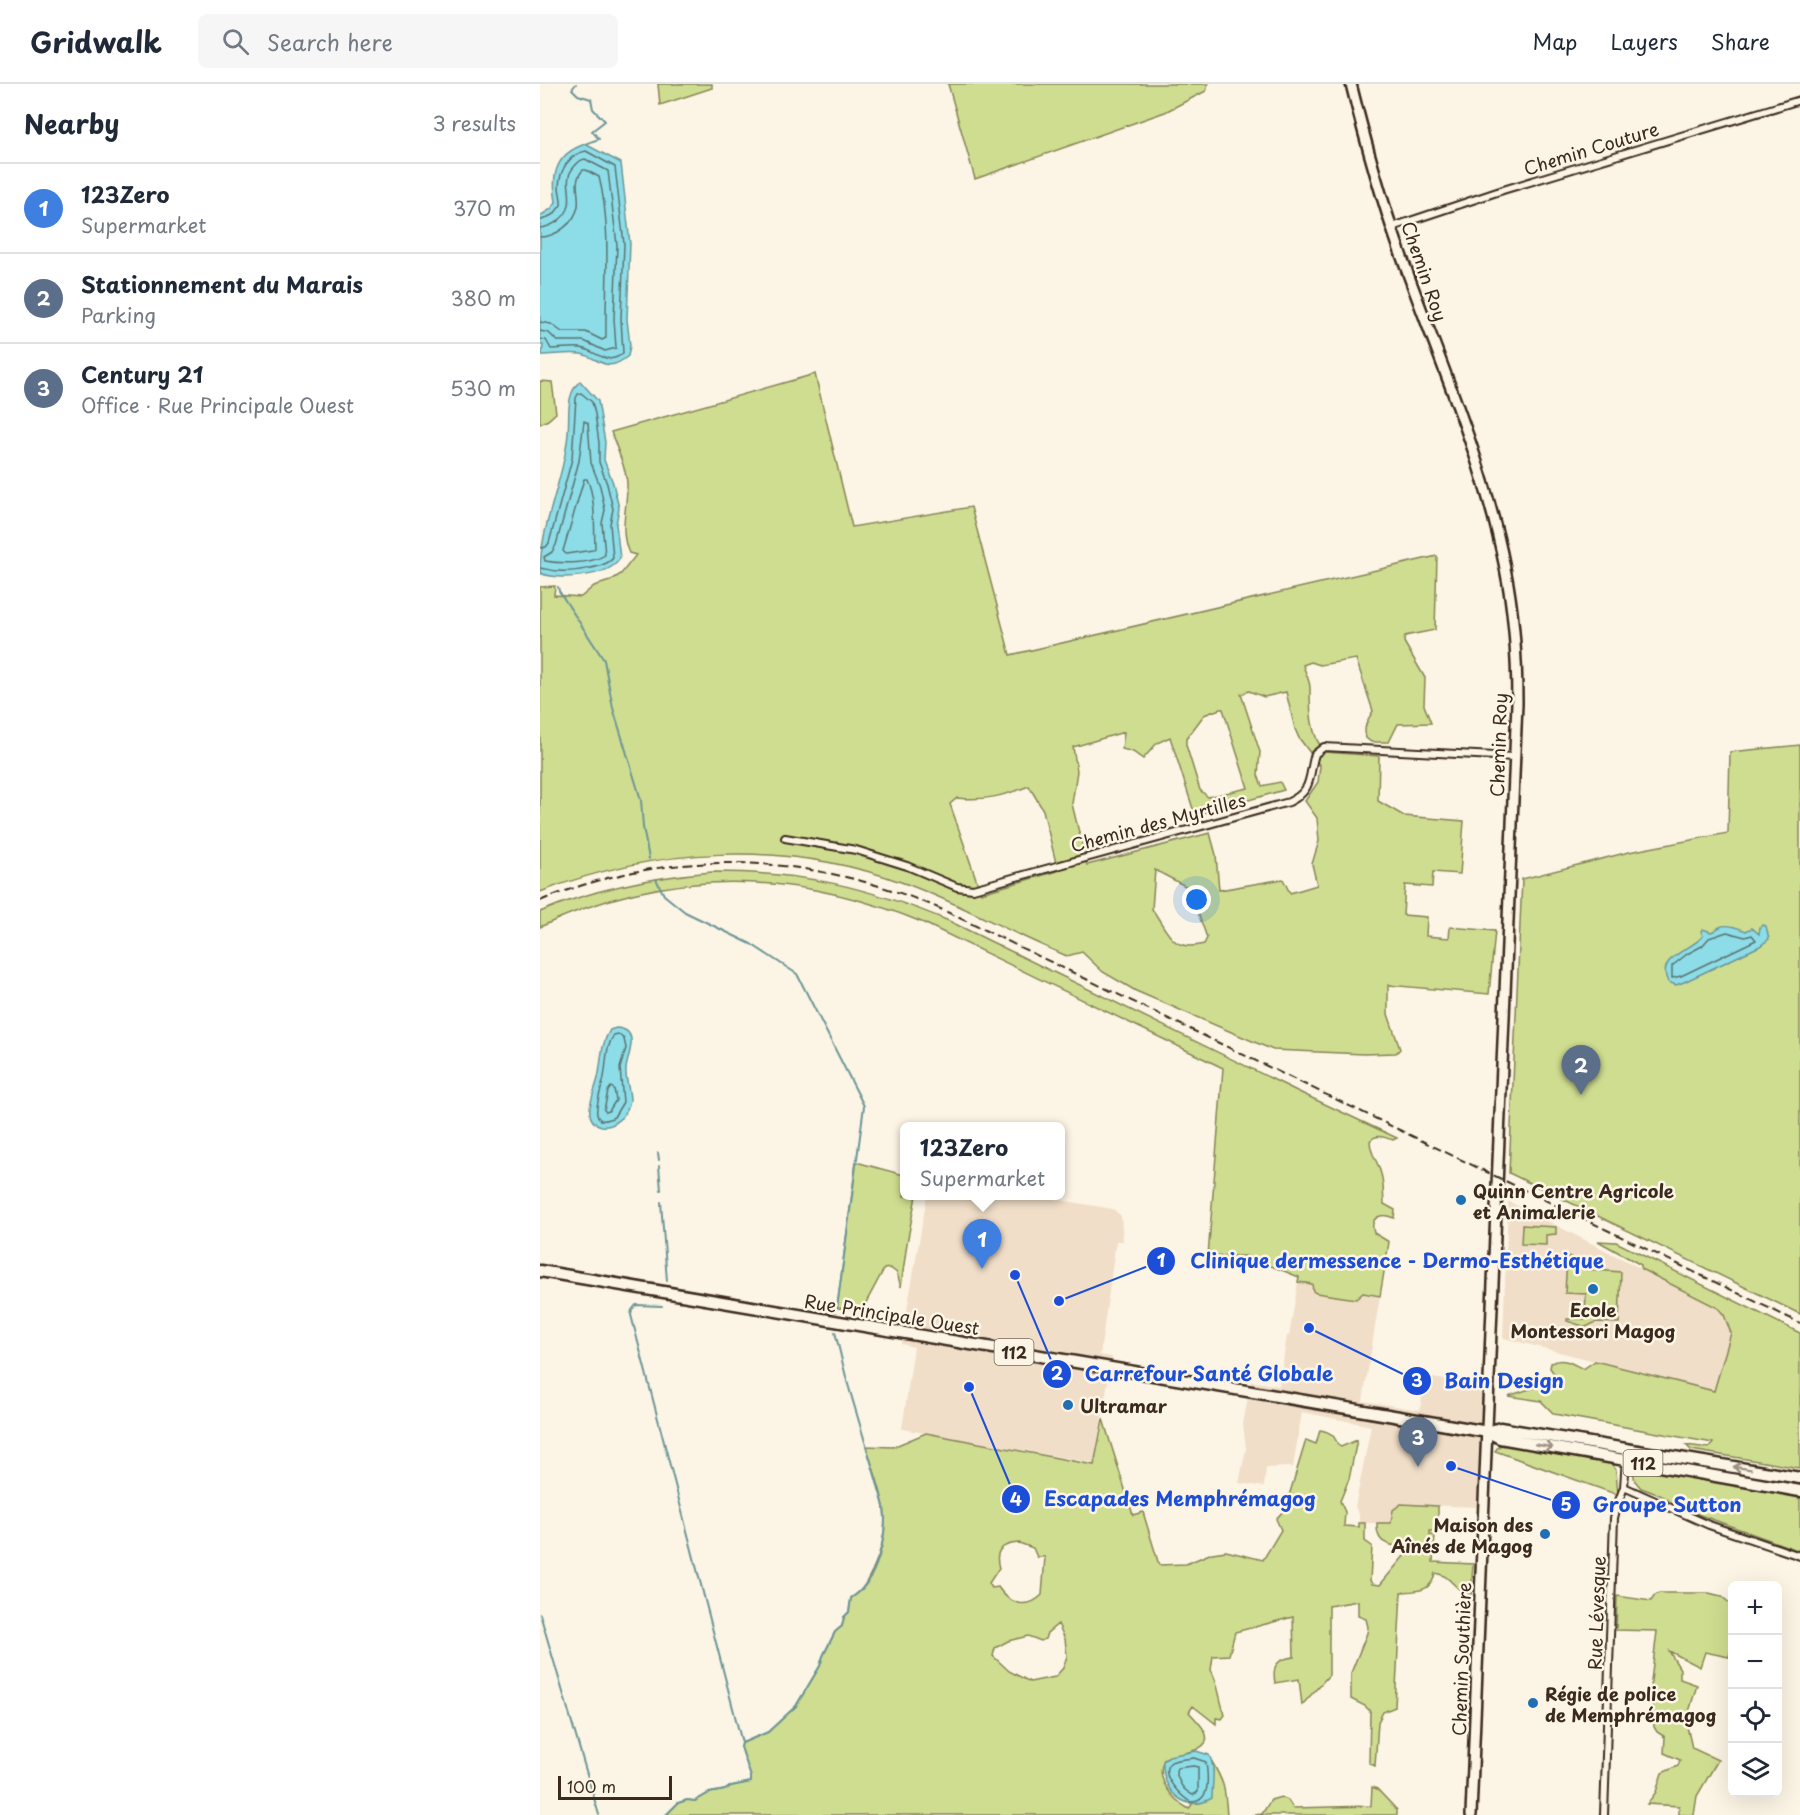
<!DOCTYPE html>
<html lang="en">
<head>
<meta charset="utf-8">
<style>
  body { margin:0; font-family:"Playpen Sans",sans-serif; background:#f6f6f7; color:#1f2937 }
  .controls { position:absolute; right:18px; bottom:18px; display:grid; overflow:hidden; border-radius:9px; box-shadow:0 6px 24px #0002 }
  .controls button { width:54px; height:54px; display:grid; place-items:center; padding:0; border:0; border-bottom:2px solid #e0e1e3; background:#fff; color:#1f2937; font:30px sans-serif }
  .scale { position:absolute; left:18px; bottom:15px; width:114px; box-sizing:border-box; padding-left:6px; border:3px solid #3b2a1e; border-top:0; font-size:16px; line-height:21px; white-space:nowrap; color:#3b2a1e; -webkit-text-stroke:4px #fcf5e5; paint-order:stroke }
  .you { position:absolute; left:657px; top:816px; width:21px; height:21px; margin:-15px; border:4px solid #fff; border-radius:50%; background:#1a73e8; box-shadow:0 0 0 9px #1a73e833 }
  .badge { display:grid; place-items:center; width:39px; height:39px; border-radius:50%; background:#2563eb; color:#fff; font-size:20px; font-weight:700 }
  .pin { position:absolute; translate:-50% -50px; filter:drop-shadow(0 2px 3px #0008) }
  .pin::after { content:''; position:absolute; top:32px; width:21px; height:18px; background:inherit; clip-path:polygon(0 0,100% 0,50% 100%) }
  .popup { position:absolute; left:360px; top:1038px; width:165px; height:78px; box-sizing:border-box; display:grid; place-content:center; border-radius:9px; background:#fff; filter:drop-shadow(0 2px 4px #0005); font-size:20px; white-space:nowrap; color:#747a83 }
  .popup b { font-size:22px; color:#1f2937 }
  .popup::after { content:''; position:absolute; left:50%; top:100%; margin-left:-12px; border:12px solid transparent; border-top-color:#fff }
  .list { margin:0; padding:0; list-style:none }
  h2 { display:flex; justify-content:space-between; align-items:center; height:78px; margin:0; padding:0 24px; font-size:26px }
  h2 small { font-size:20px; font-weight:400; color:#747a83 }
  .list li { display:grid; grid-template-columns:39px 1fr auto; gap:18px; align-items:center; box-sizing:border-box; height:90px; padding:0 24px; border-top:2px solid #e0e1e3 }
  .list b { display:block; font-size:22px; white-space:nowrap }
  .list p { margin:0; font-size:20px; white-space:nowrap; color:#747a83 }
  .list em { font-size:20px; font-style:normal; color:#747a83 }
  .icon { flex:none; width:33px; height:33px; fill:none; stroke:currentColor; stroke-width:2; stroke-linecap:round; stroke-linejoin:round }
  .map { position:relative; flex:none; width:1260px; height:1731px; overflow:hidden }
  header { display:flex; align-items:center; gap:36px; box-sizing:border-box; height:84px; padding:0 30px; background:#fff; border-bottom:2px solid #e0e1e3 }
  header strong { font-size:28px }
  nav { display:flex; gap:33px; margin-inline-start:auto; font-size:21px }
  .search { width:420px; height:54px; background:#f6f6f7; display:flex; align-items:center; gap:15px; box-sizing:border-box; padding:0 21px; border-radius:9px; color:#747a83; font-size:22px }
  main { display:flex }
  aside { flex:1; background:#fff }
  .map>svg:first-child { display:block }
  .built { fill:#f0dec8 }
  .green { fill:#cfdd90; stroke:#858457; stroke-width:1.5; fill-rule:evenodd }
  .water { fill:#8cdde8; stroke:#6c9597; stroke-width:1.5 }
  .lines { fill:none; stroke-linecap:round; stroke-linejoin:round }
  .shore { stroke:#5b726f; stroke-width:1.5 }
  .stream { stroke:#6c9597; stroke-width:2 }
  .street-casing { stroke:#3b2a1e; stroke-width:10 }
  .secondary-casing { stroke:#3b2a1e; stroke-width:14 }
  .primary-casing { stroke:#3b2a1e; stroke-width:15 }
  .street { stroke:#fcf5e5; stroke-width:6 }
  .secondary { stroke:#fcf5e5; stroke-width:9 }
  .primary { stroke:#fcf5e5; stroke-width:10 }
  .rail { stroke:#3b2a1e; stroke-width:2; stroke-dasharray:9 4.5; stroke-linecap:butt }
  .oneway { stroke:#9c9082 }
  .poi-dot { fill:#1f6fb2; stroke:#fcf5e5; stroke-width:2 }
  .labels { text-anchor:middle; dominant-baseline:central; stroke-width:5; stroke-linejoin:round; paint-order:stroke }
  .shield { fill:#fcf5e5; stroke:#75675a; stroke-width:1.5 }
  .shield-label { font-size:16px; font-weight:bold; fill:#3b2a1e }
  .street-label { font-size:18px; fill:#3b2a1e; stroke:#fcf5e5 }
  .poi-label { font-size:18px; font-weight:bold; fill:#3b2a1e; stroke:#fcf5e5; text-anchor:start }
  .leader { fill:none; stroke:#1d4ed8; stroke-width:2 }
  .callout-dot { fill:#1d4ed8; stroke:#fcf5e5; stroke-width:2 }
  .mark-label { font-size:18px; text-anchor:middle; font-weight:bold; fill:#fff }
  .callout-label { font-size:20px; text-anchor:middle; font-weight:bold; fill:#1d4ed8; stroke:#fcf5e5; stroke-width:5; stroke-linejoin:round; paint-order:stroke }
</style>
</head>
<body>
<header>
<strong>Gridwalk</strong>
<div class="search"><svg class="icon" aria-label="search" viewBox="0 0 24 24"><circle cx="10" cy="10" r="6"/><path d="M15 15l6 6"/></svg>Search here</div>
<nav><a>Map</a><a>Layers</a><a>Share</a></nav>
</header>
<main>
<aside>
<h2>Nearby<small>3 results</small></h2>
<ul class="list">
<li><span class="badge" style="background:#3f7fe0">1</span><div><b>123Zero</b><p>Supermarket</p></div><em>370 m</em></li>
<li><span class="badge" style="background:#5c6f8a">2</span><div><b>Stationnement du Marais</b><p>Parking</p></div><em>380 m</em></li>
<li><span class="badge" style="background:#5c6f8a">3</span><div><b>Century 21</b><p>Office · Rue Principale Ouest</p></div><em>530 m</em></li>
</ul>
</aside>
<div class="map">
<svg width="1260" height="1731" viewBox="0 0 1260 1731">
  <rect width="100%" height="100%" fill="#fcf5e5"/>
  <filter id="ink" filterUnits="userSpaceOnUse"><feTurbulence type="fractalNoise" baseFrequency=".0167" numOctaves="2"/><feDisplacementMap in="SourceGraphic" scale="12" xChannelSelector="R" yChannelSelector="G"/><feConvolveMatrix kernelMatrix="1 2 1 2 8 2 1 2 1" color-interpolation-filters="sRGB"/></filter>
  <g filter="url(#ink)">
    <path class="built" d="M387 1112H496L573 1125 581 1132 583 1157H576L560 1271 572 1273 554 1379 362 1345 374 1263 361 1260Z
      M968 1117 1179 1224 1184 1231 1191 1249 1174 1307 963 1254Z
      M758 1198 840 1212 823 1317 880 1326 885 1293 942 1301 937 1423 861 1420 852 1429 851 1439H819V1430L815 1423 831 1342 762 1328 753 1383 726 1384 724 1403 699 1399 706 1365 703 1340 711 1297 739 1302 747 1252H749Z"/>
    <path class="green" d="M118 0H172V4L120 21Z
      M408 0H668L666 7 625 28 435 95Z
      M275 290 312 443 431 423 470 571 897 472 895 546 865 552 864 558 885 594 884 621 891 639 858 640 849 658H831L826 654C823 643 827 637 833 627L816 575 780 581 771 578 763 581C765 588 770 597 770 604 770 625 770 652 785 668L839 672 838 717 864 732 924 737 920 790 893 788 892 803 865 801 863 831 887 833 886 852 909 854 910 843 955 847 949 910 848 901V930L860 965 856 969 824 970 733 966 596 907 563 888 542 868 527 872C470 849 418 818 361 798 242 756 116 763 0 808V503L15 502 14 511 41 513 54 502 70 497 81 490 96 471 89 469C79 447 87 425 87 403 88 388 76 363 71 348ZM709 607 724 613 746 608 755 645 759 654 780 682 778 698 765 717 777 734 779 757 772 780 777 801 750 809 743 795 679 806 676 771 670 749 547 781 532 720 537 687 533 663 584 648 582 665 593 668 603 675 617 659 630 653 655 731 744 706 740 698 722 702 718 691 720 668 701 610ZM680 625H683L708 704 668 713 660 706 646 661V655L664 631ZM489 702 503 726 518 787 441 809 410 720 417 714C444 717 464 712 489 702ZM615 786 649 804 665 848 667 854 664 860C631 869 628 847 612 825Z
      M0 297 12 298 16 329 8 336 0 340Z
      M1260 661V1230L969 1089 982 795 1089 768 1188 749 1190 668Z
      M172 788C264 788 325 802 409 837L759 1008 857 1054 853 1056C845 1054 837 1049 830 1057 831 1074 838 1075 841 1090 844 1099 843 1110 844 1120L855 1126 854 1134C841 1128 829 1133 834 1149L849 1158 840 1212 823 1209 816 1215 776 1209 773 1207 772 1200 758 1198 759 1193 706 1172H668L683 984 384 839C256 786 127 782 0 843V828C56 804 112 793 172 788Z
      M316 1078 364 1091V1112H376L367 1159 361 1203 357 1189 350 1184 344 1185 322 1226 297 1224Z
      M982 1141 1016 1143V1150L1006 1151V1161L981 1160Z
      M1058 1157 1076 1158 1260 1249V1384L1151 1366 1146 1361 1169 1364 1173 1359 1014 1330 1001 1317 968 1312 993 1304 1021 1299 1010 1284 1011 1279C1023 1273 1032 1279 1043 1285L1055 1277 1174 1307 1191 1249 1184 1231 1178 1224 1101 1185V1181Z
      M1027 1173H1031L1030 1184 1081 1188 1079 1239 1056 1238 1046 1243 1027 1237V1235H1045L1046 1210 1025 1209Z
      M563 1335 593 1431 603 1428 619 1481 646 1480 672 1469 686 1467 723 1476 741 1446 736 1435 745 1425 766 1356 776 1360 780 1346C791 1348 794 1351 798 1361L801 1363 817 1356 809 1395 800 1417 805 1428 804 1442 819 1443V1439H825V1457L832 1462 830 1496 832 1500 840 1501 869 1466C851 1459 836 1464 837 1439H851L853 1426 861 1420 898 1422V1438L906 1439V1448L890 1447V1451H895L893 1478 933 1480 931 1511C911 1505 913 1492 895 1489 892 1508 877 1507 861 1508L855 1623 843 1628 838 1638 835 1682 829 1679 830 1627 825 1622 811 1615V1589L827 1549 828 1543 826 1535 818 1532V1517L789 1522V1591L762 1621 759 1595 735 1599C732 1582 736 1575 754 1573L753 1533 695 1548 689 1571 673 1572 671 1586C679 1600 679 1616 685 1631L682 1635 676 1634V1640L653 1622 649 1628C654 1634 662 1641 665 1648 675 1669 635 1669 625 1674 613 1694 633 1716 649 1725L673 1687 671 1676C685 1700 685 1704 687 1731H126L138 1719 147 1716 155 1717 169 1709 185 1706 191 1702 211 1698V1693L201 1663 202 1659 228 1648 256 1622 280 1582 283 1572 295 1548 302 1542 304 1533 309 1528 311 1514C323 1507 327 1497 333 1485 356 1434 341 1411 326 1362L353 1363 386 1349 554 1381ZM479 1459 493 1464 497 1473H505L502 1511C487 1526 469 1520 458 1503L452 1504 449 1499 459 1484C454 1467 461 1460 479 1459ZM518 1540 525 1555 527 1572 523 1584 515 1593 490 1598 469 1587 453 1572 455 1564 468 1557 488 1552 501 1557 505 1555 507 1549Z
      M967 1360 1071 1379 1076 1386 1078 1411 955 1367 959 1362Z
      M1100 1383 1260 1411V1467L1138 1423 1120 1411 1101 1404 1095 1397 1093 1388Z
      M1119 1509H1169L1181 1512 1192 1521V1561L1189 1573 1165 1568 1160 1583 1129 1567 1140 1585V1595L1157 1601 1146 1638 1152 1664 1178 1676 1157 1712 1154 1731H1139V1722L1107 1720 1116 1708 1122 1689 1138 1682 1140 1676 1124 1669 1125 1653 1117 1648 1114 1643 1111 1597 1117 1547 1076 1546 1077 1512 1111 1517 1115 1511Z
      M832 1703 837 1705 857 1726V1731H715L722 1730 731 1716 741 1713 748 1716 753 1724 831 1722Z"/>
    <path class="water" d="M45 60 81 79 90 160 87 235 90 262 88 272C66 291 60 274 41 270 29 268 14 271 2 271L3 261H0V132L11 125 16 118C11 90 16 70 45 60Z
      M40 297 58 317 65 358 64 376 73 399 79 424 76 440 80 474C71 493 17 497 0 489 0 441 24 397 28 349 30 331 25 311 40 297Z
      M1223 841 1226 842 1229 855 1220 862 1144 898 1136 901 1128 898C1115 872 1151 867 1163 852L1161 847 1163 845 1171 848C1175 847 1177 844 1180 843 1187 839 1199 844 1206 847L1212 844 1219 850 1220 843Z
      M76 944C102 945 87 972 86 985 85 995 90 1006 90 1016 88 1029 76 1044 62 1042 39 1037 55 1008 58 994 62 976 60 962 70 946Z
      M656 1667 669 1671C676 1684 672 1700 672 1714 644 1731 621 1705 623 1677L629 1672Z"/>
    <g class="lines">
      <path class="shore" d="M0 137 14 130 21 121C22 115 19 109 19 102 20 86 29 70 46 67L75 83 84 160 81 235 83 269C68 283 56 267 41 264 32 263 21 265 11 265L6 256 0 255
        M0 144C12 143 27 133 29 121 32 107 23 95 34 83 38 79 39 76 45 75L68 87 77 161 74 235 76 264 65 267 44 257H17L9 249 0 247
        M0 153C16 153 35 139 38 122 40 108 32 98 43 86H46L59 93C72 144 65 202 66 254L62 256 46 248H22L11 240 0 238
        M44 337 48 339 51 379 60 402 65 426 62 439 65 471C52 480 21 480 5 477L4 473 12 468 16 461 39 377Z
        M44 395H47C56 414 54 443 55 464L53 466 26 470 23 467Z
        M0 464 6 463 9 459 32 375 36 314 38 310 41 309 52 318 55 330 59 359V378L67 400 73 425 70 440 73 474C66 484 32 488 19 487 13 487 6 485 0 484
        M1187 848 1205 853 1212 851 1216 856 1141 892 1132 894V882L1147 870 1162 862 1169 854Z
        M78 950 84 955 86 964 80 984 83 1018 74 1033C43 1049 63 1003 64 993 67 978 65 964 74 951Z
        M71 1003 74 1005 76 1016 69 1027 66 1028 64 1026 68 1007Z
        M654 1674 666 1678C668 1693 671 1718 651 1718 642 1714 618 1690 630 1679 634 1675 649 1675 654 1674Z
        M653 1682 658 1683V1708L653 1711C642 1706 639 1698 636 1688L637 1684Z"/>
      <path class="stream" d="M36 0 32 5 38 11 51 15 53 25 65 37 52 47 59 55 45 60
        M18 503 19 507 64 576 73 624 101 716 103 743 109 775
        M116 795 124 811 145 828 211 860 257 890 324 1022 297 1224
        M118 1069 119 1076
        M119 1082 121 1106
        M121 1118 127 1197
        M122 1222 96 1221 92 1226 91 1231 202 1659
        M0 1530 59 1731
        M126 1731 138 1719 147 1716 155 1717 169 1709 185 1706 191 1702 211 1698V1693L201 1663 202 1659 228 1648 256 1622 280 1582 283 1572 295 1548 302 1542 304 1533 309 1528 311 1514C337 1499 348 1450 344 1422L307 1297 295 1248"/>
      <defs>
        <path id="street" d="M852 143 963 106 1260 16
          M245 754 316 766 367 782 417 803 433 805 749 718C774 706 768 692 775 670L784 663 974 673
          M1084 1403 1169 1441 1260 1472
          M1064 1731 1074 1434 1077 1422 1084 1403 1086 1374"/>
        <path id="secondary" d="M811 0C825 56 840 111 859 165 896 269 944 376 965 484 974 528 977 574 977 619L931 1731"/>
        <path id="primary" d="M0 1187 948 1348 960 1354 1260 1407
          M948 1348 960 1344 1260 1394"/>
      </defs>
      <use href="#street" class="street-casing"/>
      <use href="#secondary" class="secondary-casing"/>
      <use href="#primary" class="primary-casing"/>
      <use href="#street" class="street"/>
      <use href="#secondary" class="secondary"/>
      <use href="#primary" class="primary"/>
      <path class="rail" d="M0 817C131 761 277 769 405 827L1260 1239"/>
    </g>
    <defs><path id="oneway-shaft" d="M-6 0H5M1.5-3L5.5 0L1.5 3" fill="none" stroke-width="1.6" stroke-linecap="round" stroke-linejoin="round" transform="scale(1.5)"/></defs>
    <g class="oneway">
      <use href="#oneway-shaft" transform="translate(1004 1362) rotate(10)"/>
      <use href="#oneway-shaft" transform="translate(1202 1384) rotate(-171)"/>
    </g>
  </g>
  <g class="poi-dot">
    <circle cx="921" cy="1116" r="6"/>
    <circle cx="1053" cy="1205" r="6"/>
    <circle cx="528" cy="1321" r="6"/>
    <circle cx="1005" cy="1450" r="6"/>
    <circle cx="993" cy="1619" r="6"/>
  </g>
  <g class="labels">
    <g class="shield">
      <rect x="454.5" y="1255" width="39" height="26" rx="4.5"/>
      <rect x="1083.5" y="1366" width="39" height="26" rx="4.5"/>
    </g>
    <g class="shield-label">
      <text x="474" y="1268">112</text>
      <text x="1103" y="1379">112</text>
    </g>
    <g class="street-label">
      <text transform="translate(1051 64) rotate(-17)">Chemin Couture</text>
      <text transform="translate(885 187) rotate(71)">Chemin Roy</text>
      <text transform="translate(958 661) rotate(-88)">Chemin Roy</text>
      <text transform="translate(618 738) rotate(-15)">Chemin des Myrtilles</text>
      <text transform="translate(352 1230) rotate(9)">Rue Principale Ouest</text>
      <text transform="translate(1056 1529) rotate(-88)">Rue Lévesque</text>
      <text transform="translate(921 1575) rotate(-88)">Chemin Southière</text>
    </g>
    <g class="poi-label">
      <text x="933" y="1106">Quinn Centre Agricole<tspan x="933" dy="21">et Animalerie</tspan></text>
      <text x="1053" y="1225" text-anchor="middle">Ecole<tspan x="1053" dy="21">Montessori Magog</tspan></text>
      <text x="540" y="1321">Ultramar</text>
      <text x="993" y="1440" text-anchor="end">Maison des<tspan x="993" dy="21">Aînés de Magog</tspan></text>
      <text x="1005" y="1609">Régie de police<tspan x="1005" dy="21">de Memphrémagog</tspan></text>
    </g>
  </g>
  <path class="leader" d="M519 1217L621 1177M475 1191L517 1290M769 1244L877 1297M429 1303L476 1415M911 1382L1026 1421"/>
  <g class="callout-dot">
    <circle cx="519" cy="1217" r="6"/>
    <circle cx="475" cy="1191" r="6"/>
    <circle cx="769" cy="1244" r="6"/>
    <circle cx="429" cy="1303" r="6"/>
    <circle cx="911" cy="1382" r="6"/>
    <circle cx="621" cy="1177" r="15"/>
    <circle cx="517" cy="1290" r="15"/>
    <circle cx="877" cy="1297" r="15"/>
    <circle cx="476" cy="1415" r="15"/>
    <circle cx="1026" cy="1421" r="15"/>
  </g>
  <g class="mark-label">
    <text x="621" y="1183">1</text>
    <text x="517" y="1296">2</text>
    <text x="877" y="1303">3</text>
    <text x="476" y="1422">4</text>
    <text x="1026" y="1427">5</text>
  </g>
  <g class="callout-label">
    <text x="857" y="1184">Clinique dermessence - Dermo-Esthétique</text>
    <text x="669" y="1297">Carrefour Santé Globale</text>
    <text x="964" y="1304">Bain Design</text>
    <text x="640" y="1422">Escapades Memphrémagog</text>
    <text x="1127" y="1428">Groupe Sutton</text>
  </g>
</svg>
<div class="controls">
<button>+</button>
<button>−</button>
<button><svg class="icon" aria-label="locate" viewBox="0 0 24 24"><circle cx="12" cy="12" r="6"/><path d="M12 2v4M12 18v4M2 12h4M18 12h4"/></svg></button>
<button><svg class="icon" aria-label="layers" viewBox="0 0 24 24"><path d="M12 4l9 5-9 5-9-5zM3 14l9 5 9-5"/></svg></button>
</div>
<div class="scale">100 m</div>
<div class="you"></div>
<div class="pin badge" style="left:442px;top:1185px;background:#3f7fe0">1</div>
<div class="popup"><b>123Zero</b>Supermarket</div>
<div class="pin badge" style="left:1041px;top:1011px;background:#5c6f8a">2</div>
<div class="pin badge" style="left:878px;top:1383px;background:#5c6f8a">3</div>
</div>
</main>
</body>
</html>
